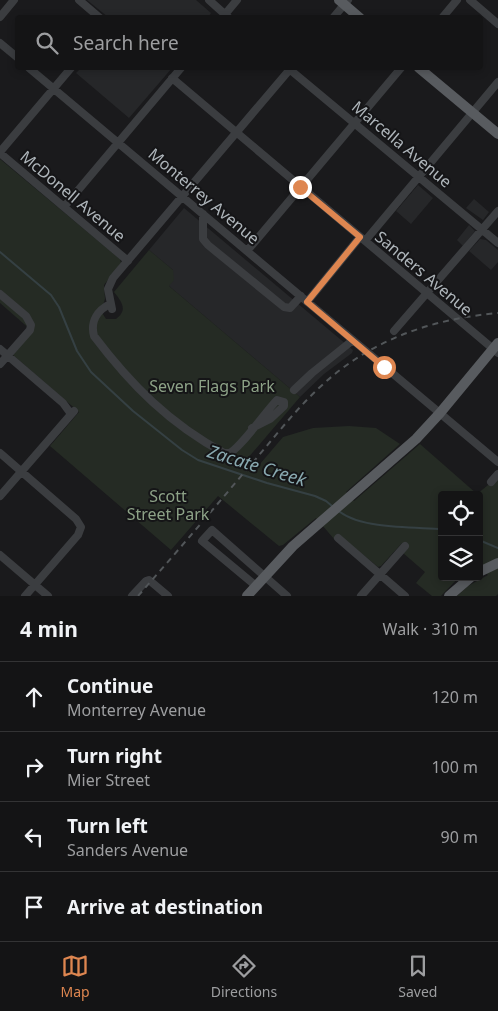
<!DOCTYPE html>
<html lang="en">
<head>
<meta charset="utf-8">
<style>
  body { margin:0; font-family:"Noto Sans",sans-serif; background:#1d1d1e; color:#f1f3f6 }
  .controls { position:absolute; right:15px; bottom:15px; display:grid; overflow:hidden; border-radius:5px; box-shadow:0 2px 8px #0003 }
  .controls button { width:45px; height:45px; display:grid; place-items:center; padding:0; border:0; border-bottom:1px solid #333334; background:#141415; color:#f1f3f6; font:25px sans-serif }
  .stop { position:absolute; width:15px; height:15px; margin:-11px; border:4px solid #de8650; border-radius:50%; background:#fff }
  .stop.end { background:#de8650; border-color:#fff; box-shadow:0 1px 5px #0008 }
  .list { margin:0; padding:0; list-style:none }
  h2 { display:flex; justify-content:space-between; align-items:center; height:65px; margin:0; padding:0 20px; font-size:21px }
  h2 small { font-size:16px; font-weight:400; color:#9d9ea0 }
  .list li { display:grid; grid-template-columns:32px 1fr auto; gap:15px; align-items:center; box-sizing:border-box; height:70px; padding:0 20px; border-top:1px solid #333334 }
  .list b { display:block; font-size:19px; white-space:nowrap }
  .list p { margin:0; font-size:16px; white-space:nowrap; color:#9d9ea0 }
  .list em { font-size:16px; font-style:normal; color:#9d9ea0 }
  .icon { flex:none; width:28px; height:28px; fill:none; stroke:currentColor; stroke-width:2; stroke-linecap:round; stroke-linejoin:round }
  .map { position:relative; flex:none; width:498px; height:596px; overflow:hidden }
  .search { position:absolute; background:#141415; box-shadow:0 2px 8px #0003; left:15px; right:15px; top:15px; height:55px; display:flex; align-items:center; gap:12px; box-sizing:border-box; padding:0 18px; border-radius:5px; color:#9d9ea0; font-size:19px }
  .sheet { height:345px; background:#141415 }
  nav { display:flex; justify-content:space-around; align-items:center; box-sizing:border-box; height:70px; border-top:1px solid #333334; background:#141415; font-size:14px; color:#9d9ea0 }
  nav a { display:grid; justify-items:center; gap:2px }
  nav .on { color:#de8650 }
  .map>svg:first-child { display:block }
  .built { fill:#262729 }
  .green { fill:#252b24 }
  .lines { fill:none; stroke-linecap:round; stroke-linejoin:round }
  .stream { stroke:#354043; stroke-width:2 }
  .minor { stroke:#3b3d40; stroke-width:8 }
  .major { stroke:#585b5f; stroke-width:10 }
  .rail { stroke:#525659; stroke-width:2; stroke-dasharray:6 5; stroke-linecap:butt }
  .route { stroke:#de8650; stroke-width:6 }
  .labels { text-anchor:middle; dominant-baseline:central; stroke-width:4; stroke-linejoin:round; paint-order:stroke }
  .street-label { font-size:16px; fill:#aeb5ba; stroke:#151517 }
  .park-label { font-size:16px; fill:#8da287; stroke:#151517 }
  .water-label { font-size:18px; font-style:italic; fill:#89a9b0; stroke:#151517 }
</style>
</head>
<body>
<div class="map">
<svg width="498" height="596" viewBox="0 0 498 596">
  <rect width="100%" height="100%" fill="#1a1a1c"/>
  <path class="built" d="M87 0H196L211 13 208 18 108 17Z
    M81 68H172L129 118 76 73Z
    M418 185 433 198 411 224 396 211Z
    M474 199 489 212 483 220 466 208Z
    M184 208 353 350 352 353 324 374 300 397 169 286 173 270 149 250Z
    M469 225 475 231 463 246 457 240Z
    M480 239 486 240 498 250V262L491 270 469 251Z"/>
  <path class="green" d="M0 159 120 259 121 263 104 285 105 299 101 311 106 319H116C128 310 122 302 114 292L149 250 173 270 174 280 169 286 300 397 242 465 247 471H254L283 437 313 428 349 426 376 428 400 444 346 492 354 501 420 444 477 494 498 477V594L496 596H457L468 586 488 575 479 565V495H442V577H459L441 596H432L416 583 425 572 403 553 408 548 402 543 381 566 378 567 339 535 334 539 316 518 283 545 279 546 218 496 171 550 50 446 79 412 13 355 32 331 0 303Z"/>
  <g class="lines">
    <path class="stream" d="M0 252 51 295 59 307 77 351 91 372 133 411 182 450 198 460 267 483 315 496 326 501 332 506
      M340 512C363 529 412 527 442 529
      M479 540 498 548"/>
    <path class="minor" d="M79 0 100 18
      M209 0 229 18
      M470 0 498 24
      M0 17 14 0
      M222 18 237 0
      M333 18 348 0
      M442 18 457 0
      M0 43 18 58
      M29 68 498 462
      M288 68 498 243
      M172 78 498 353
      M0 152 71 68
      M0 153 128 261
      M64 207 181 68
      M203 214V239L208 245 284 307 290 308 301 296
      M365 241 498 82
      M247 251 401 68
      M0 294 26 316 31 325 30 330 0 364
      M307 302 360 237
      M110 304C98 310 90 321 94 336 131 385 170 424 224 453H229C239 450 266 411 277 400L284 402V406L270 419 252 428
      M112 309 108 289 113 278 291 68
      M394 331 498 211
      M0 349 63 403 71 414
      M294 390 312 373 353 340
      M0 453 76 519 81 527 78 535 25 596
      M491 482 498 474
      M0 496 74 411
      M338 538 405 596
      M0 555 48 596
      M256 586 202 541 212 530 287 596
      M132 596 146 581 149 580 168 596
      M361 596 405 546"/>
    <path class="major" d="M339 0 360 18
      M419 68 498 134
      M479 572 498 563
      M247 596 293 546 416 439 440 413 498 343
      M449 596 471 577"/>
    <path class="rail" d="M138 596C175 554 211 512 247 469 271 442 293 412 320 387 370 340 431 319 498 313"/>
  </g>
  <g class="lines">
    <path class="route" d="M300 187 360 237 307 302 384 367"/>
  </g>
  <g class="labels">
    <g class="street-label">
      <text transform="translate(402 144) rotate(40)">Marcella Avenue</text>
      <text transform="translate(73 196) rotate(40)">McDonell Avenue</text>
      <text transform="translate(204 196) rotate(40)">Monterrey Avenue</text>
      <text transform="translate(424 273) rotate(40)">Sanders Avenue</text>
    </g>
    <g class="park-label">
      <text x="212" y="386">Seven Flags Park</text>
      <text x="168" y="496">Scott<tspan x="168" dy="18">Street Park</tspan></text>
    </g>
    <g class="water-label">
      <text transform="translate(257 465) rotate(17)">Zacate Creek</text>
    </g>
  </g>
</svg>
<div class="controls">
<button><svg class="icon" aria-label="locate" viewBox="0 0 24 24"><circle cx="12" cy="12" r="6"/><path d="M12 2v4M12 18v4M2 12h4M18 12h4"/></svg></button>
<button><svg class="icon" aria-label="layers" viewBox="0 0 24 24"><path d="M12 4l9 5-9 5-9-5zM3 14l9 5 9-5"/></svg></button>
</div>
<div class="stop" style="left:384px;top:367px"></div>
<div class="stop end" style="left:300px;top:187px"></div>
<div class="search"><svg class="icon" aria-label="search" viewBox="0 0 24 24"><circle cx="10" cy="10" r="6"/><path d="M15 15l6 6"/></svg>Search here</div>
</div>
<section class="sheet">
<h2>4 min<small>Walk · 310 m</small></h2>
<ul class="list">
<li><svg class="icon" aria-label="ahead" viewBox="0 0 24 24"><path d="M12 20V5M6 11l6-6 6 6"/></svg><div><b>Continue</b><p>Monterrey Avenue</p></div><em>120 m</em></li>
<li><svg class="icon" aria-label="right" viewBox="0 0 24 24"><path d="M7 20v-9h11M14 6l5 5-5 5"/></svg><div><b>Turn right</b><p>Mier Street</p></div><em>100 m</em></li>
<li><svg class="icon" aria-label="left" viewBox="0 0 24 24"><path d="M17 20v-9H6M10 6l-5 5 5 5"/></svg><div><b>Turn left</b><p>Sanders Avenue</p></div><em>90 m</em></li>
<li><svg class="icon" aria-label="arrive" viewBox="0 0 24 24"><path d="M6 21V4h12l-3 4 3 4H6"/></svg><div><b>Arrive at destination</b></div></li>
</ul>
</section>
<nav>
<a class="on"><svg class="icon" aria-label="map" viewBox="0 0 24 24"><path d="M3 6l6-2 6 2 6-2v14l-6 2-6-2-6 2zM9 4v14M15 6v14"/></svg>Map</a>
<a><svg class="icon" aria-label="directions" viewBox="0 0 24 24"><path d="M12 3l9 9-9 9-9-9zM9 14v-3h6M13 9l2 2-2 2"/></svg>Directions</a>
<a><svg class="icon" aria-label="saved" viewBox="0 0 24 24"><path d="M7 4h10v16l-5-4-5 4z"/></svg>Saved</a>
</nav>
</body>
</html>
